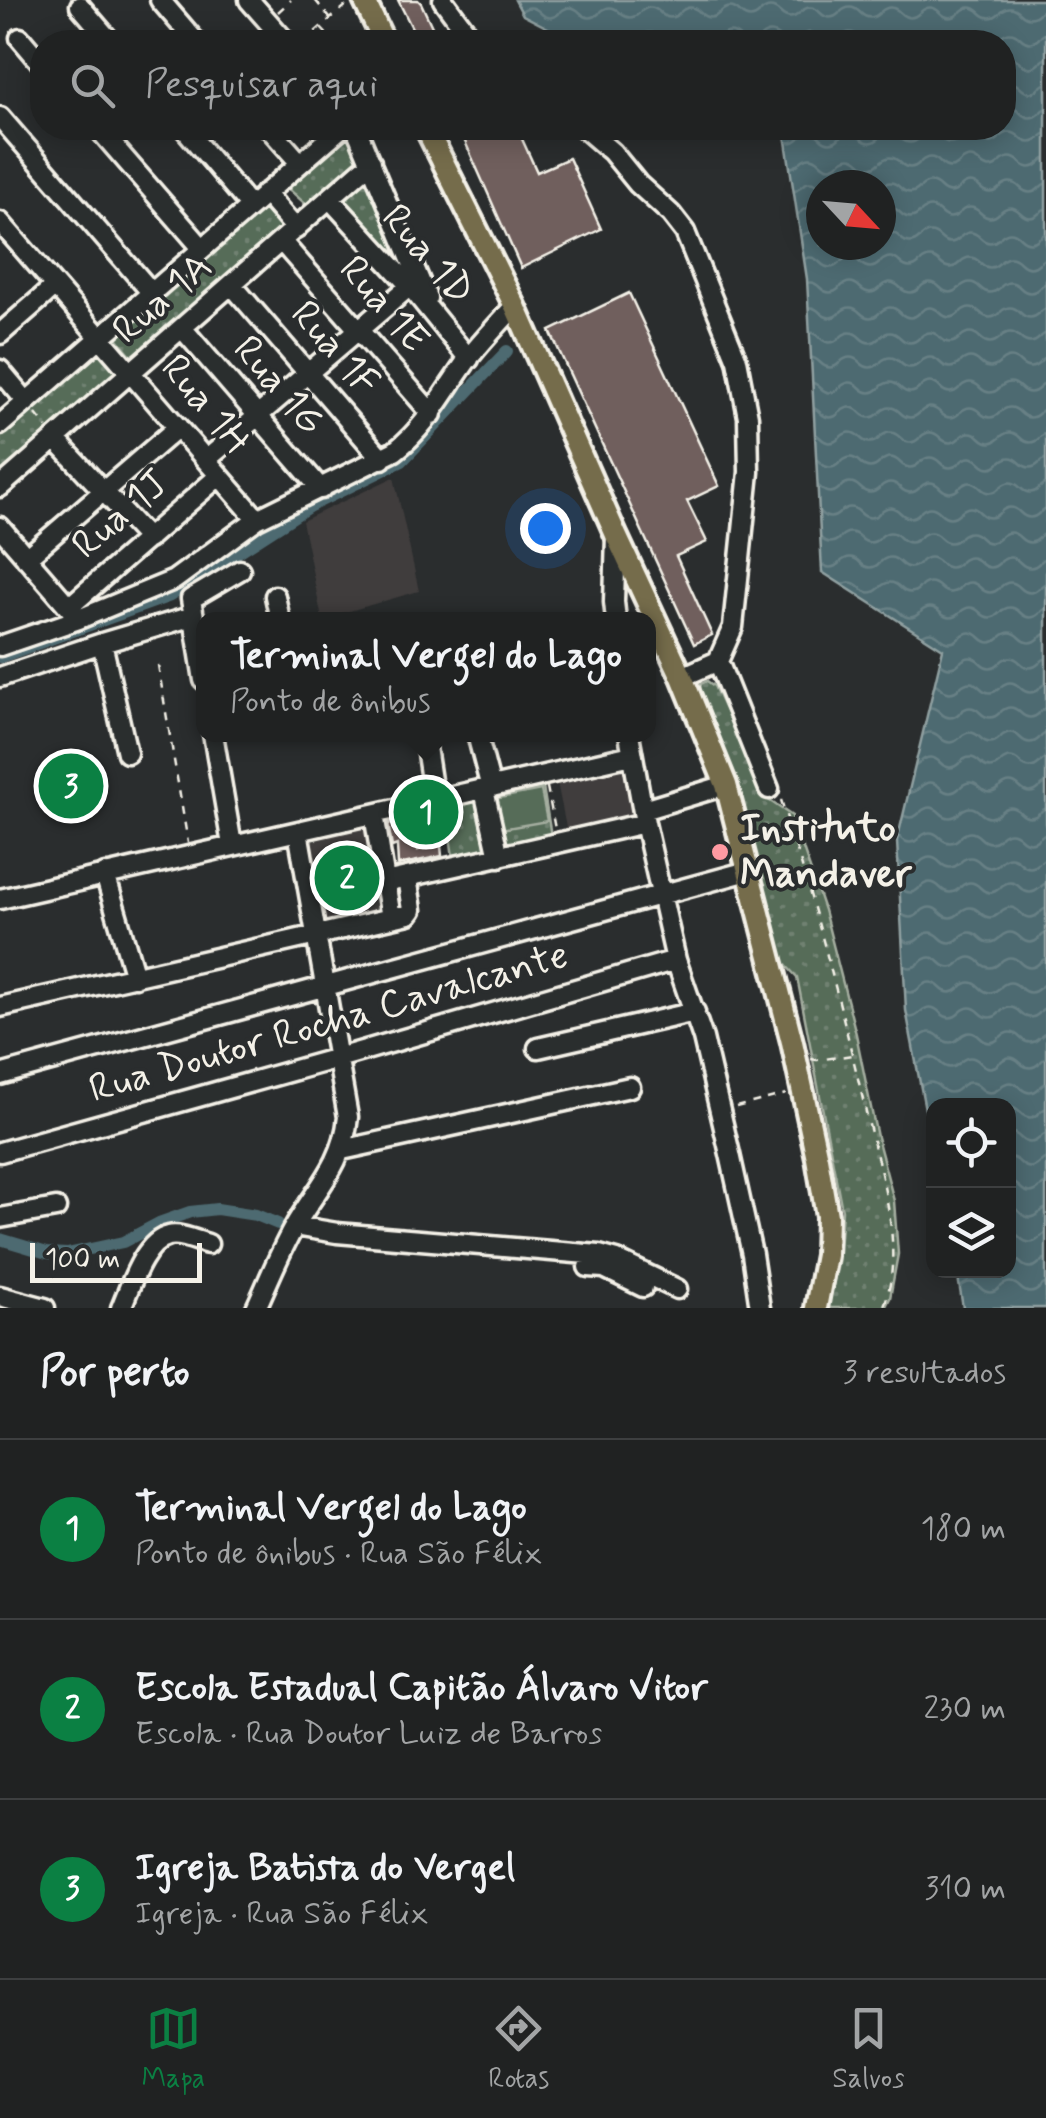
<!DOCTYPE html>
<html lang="pt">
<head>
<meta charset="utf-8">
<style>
  body { margin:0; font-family:Mynerve,sans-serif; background:#2d2f2f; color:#f1f3f6 }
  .controls { position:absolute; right:30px; bottom:30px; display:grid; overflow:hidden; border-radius:20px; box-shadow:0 5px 25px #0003 }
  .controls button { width:90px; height:90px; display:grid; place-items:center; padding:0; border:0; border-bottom:2px solid #3d3f40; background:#202222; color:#f1f3f6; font:50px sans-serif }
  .compass { position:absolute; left:806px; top:170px; width:90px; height:90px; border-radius:50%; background:#202222; box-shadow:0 5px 25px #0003; rotate:116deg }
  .scale { position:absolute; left:30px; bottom:25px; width:172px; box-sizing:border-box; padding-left:10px; border:5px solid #f4f1e8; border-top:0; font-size:28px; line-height:35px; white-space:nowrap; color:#f4f1e8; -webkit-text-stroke:8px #2a2d2e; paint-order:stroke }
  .you { position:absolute; left:545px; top:528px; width:35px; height:35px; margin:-25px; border:8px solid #fff; border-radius:50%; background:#1a73e8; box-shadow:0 0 0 15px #1a73e833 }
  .badge { display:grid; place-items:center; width:65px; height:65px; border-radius:50%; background:#0b8043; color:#fff; font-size:32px; font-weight:700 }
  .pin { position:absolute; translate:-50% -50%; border:5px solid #fff; box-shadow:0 2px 10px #0006 }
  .popup { position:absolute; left:196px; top:612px; width:460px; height:130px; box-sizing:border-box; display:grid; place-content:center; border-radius:20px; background:#202222; filter:drop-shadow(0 2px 8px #0005); font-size:32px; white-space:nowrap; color:#a2a4a5 }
  .popup b { font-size:38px; color:#f1f3f6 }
  .popup::after { content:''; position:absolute; left:50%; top:100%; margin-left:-20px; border:20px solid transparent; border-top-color:#202222 }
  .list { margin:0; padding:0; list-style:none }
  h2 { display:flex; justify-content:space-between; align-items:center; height:130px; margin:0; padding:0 40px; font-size:42px }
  h2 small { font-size:32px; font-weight:400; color:#a2a4a5 }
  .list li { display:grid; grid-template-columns:65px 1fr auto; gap:30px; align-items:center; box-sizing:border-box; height:180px; padding:0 40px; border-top:2px solid #3d3f40 }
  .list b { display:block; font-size:38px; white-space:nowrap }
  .list p { margin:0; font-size:32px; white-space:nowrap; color:#a2a4a5 }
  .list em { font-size:32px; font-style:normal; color:#a2a4a5 }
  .icon { flex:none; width:55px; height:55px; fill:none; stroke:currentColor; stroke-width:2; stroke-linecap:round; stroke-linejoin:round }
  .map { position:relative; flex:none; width:1046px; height:1308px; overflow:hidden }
  .search { position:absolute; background:#202222; box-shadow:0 5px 25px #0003; left:30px; right:30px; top:30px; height:110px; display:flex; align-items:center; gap:25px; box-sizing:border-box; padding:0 35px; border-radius:40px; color:#a2a4a5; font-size:38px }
  .sheet { height:670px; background:#202222 }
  nav { display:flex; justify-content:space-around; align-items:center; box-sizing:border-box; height:140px; border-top:2px solid #3d3f40; background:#202222; font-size:28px; color:#a2a4a5 }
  nav a { display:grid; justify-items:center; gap:5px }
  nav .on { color:#0b8043 }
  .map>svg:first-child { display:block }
  .built { fill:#3f3c3c }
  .park { fill:url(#park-dots); stroke:#a5aea0; stroke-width:2.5 }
  .pitch { fill:#566c59; stroke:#a5aea0; stroke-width:2.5 }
  .water { fill:url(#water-waves); stroke:#90a0a1; stroke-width:2.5; fill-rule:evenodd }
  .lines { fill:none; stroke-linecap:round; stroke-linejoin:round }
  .canal { stroke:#4d6a71; stroke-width:12 }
  .building { fill:#705e5d; stroke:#f4f1e8; stroke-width:2.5 }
  .minor-casing { stroke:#f4f1e8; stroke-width:25 }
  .major-casing { stroke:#f4f1e8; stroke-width:28 }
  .path { stroke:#f4f1e8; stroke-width:2.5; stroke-dasharray:8 8; stroke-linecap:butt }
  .minor { stroke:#2a2d2e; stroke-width:18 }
  .major { stroke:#746c4b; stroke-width:20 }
  .poi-dot { fill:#ff9aa2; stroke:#2a2d2e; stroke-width:4 }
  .labels { text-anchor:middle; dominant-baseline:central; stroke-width:8; stroke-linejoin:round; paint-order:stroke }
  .street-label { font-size:40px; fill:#f4f1e8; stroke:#2a2d2e }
  .poi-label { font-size:40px; font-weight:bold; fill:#f4f1e8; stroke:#2a2d2e; text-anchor:start }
</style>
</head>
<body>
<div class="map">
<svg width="1046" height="1308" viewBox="0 0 1046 1308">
  <defs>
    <pattern id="park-dots" width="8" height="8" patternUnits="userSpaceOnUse" patternTransform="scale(2.5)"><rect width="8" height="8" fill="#566c59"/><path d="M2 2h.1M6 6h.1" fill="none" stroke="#6f8171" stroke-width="1.8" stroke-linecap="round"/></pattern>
    <pattern id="water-waves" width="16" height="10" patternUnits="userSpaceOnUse" patternTransform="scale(2.5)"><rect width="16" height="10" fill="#4d6a71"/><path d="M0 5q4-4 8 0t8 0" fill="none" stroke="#678085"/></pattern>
  </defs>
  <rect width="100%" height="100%" fill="#2a2d2e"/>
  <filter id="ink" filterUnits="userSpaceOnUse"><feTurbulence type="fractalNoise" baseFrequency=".01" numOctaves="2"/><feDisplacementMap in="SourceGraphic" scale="20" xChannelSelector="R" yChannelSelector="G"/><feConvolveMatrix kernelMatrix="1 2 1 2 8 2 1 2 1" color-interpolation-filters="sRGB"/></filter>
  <g filter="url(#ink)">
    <path class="built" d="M394 477 419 591 322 619 302 521Z
      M623 765 634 813 566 828 557 782Z
      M365 826 384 913 327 927 310 842Z"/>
    <path class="park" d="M348 129 364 164 311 209 282 183Z
      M372 170 414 279 338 198Z
      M278 196 297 221 136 361 114 334Z
      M102 346 124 370 0 478V433Z
      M707 681 714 686 767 799 792 816 824 910 856 1034 877 1137 894 1201 898 1254 890 1298 885 1308H827L838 1264 842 1210 797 977 778 957 699 694 701 684Z
      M543 787 551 836 453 857 446 808Z"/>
    <path class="pitch" d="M541 790 547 821 495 830 489 800Z"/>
    <path class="water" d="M515 0H1046V1308H963L957 1271 1008 1270V1106H934L933 1151 906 1010 897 841 943 649 822 572 807 279 784 128H1004V42H575L523 15ZM821 185H881V245H821Z"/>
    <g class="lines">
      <path class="canal" d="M0 657 170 596 310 506 402 461 507 351
        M0 1239 47 1253 67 1254 123 1242 159 1223 190 1212 217 1209 256 1215 278 1224"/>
    </g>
    <path class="building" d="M398 0H418L421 3 439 42H419Z
      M459 128H517L537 172 569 158 601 229 521 268Z
      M629 293 719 486 687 501 707 542 676 556 712 635 694 644 550 331Z
      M81 755 95 808 62 817 49 763Z
      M413 819 418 850 441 846 442 856 398 865 397 845 392 847 388 824Z"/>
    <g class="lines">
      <defs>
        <path id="minor" d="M160 0 196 42
          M249 0 286 42
          M443 0 474 42
          M80 6 111 42
          M20 38 42 64
          M0 117 152 293
          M98 128 202 248
          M184 128 250 206
          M269 128 300 163
          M356 128 427 298
          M584 128 612 152 638 184 671 214 685 232 737 360 748 417 749 472 733 627 718 661 682 677
          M265 193 296 229
          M330 199 410 286 469 359
          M0 222 257 519
          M282 242 432 414
          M232 285 382 459
          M182 328 321 489
          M0 334 55 286
          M0 370 26 401
          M0 425 341 128
          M55 439 148 539
          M206 460 410 286
          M0 487 371 162
          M0 527 75 614
          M616 535 614 602 616 620
          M26 558 178 427
          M275 596 280 620
          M69 607 219 476
          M102 643 127 753
          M0 646 79 619 174 580 257 519 395 451C427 426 444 392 468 359 482 341 499 323 515 306
          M718 661 769 789
          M0 677 102 643 193 616
          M204 680 191 599 240 570
          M213 734 232 845
          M424 734 434 800
          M477 734 491 788
          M629 734 645 823 676 960 703 1038 730 1154 752 1254 760 1308
          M484 790 499 857
          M643 810 726 785
          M374 814 391 918
          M105 874 135 977
          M385 882 645 823
          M0 899 632 755
          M0 1007 409 914 412 910 407 877
          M538 1048 695 1012
          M0 1075 748 871
          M342 1150 630 1087
          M0 1152 338 1058 676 960
          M0 1218 56 1208
          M295 1226 337 1233 599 1255 617 1260 677 1289
          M588 1267 604 1268 643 1287
          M0 1296 45 1308
          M121 1308C130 1287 144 1241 169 1236 180 1233 197 1241 208 1244
          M256 1308C268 1282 279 1254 293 1229 316 1188 343 1166 348 1117L298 831"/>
        <path id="major" d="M364 0 384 42
          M426 128 515 306 616 535 682 677 726 785 792 1042 817 1158 827 1216 826 1255 816 1308"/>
      </defs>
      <use href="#minor" class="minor-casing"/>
      <use href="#major" class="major-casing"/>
      <path class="path" d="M315 0 330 18
        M278 12 291 0
        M321 28 334 42
        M303 42 348 4
        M353 42 362 34
        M36 414 47 428
        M158 665 188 843
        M547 787 555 829
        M781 800C814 900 840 1002 864 1104 874 1148 889 1195 892 1240 893 1263 892 1287 883 1308
        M811 1059 817 1060 853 1055
        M736 1107 786 1094"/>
      <use href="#minor" class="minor"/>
      <use href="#major" class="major"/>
    </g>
  </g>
  <circle class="poi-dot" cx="720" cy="852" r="10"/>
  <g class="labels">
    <g class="street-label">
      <text transform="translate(427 255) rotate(49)">Rua 1D</text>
      <text transform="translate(163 299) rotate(-41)">Rua 1A</text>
      <text transform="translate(383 305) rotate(49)">Rua 1E</text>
      <text transform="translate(334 349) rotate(49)">Rua 1F</text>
      <text transform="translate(278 386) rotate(49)">Rua 1G</text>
      <text transform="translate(205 405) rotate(50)">Rua 1H</text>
      <text transform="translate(121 515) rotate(-41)">Rua 1J</text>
      <text transform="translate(329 1023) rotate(-16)">Rua Doutor Rocha Cavalcante</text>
    </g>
    <g class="poi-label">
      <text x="740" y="829">Instituto<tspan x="740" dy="46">Mandaver</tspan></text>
    </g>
  </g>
</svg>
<div class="controls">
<button><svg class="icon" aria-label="locate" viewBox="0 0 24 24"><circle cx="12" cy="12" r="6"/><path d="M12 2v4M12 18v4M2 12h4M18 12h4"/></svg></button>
<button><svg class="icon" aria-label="layers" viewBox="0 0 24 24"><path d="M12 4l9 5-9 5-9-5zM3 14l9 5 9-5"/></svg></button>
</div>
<svg class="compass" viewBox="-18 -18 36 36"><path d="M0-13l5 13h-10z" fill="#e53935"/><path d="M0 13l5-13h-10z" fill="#a2a4a5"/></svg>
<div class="scale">100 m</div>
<div class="you"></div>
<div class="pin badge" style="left:426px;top:812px">1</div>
<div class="popup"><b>Terminal Vergel do Lago</b>Ponto de ônibus</div>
<div class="pin badge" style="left:347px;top:878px">2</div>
<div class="pin badge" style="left:71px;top:786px">3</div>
<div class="search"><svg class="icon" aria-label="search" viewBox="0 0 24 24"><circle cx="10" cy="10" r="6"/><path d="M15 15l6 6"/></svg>Pesquisar aqui</div>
</div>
<section class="sheet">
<h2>Por perto<small>3 resultados</small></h2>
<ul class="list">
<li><span class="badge">1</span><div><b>Terminal Vergel do Lago</b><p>Ponto de ônibus · Rua São Félix</p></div><em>180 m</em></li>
<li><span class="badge">2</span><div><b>Escola Estadual Capitão Álvaro Vitor</b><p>Escola · Rua Doutor Luiz de Barros</p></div><em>230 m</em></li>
<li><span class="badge">3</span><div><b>Igreja Batista do Vergel</b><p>Igreja · Rua São Félix</p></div><em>310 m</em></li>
</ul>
</section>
<nav>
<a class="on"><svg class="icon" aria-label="map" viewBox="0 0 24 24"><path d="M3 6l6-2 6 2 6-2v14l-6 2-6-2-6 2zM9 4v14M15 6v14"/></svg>Mapa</a>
<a><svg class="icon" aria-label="directions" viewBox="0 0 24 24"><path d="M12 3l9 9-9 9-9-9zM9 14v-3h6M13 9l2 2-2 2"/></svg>Rotas</a>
<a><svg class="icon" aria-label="saved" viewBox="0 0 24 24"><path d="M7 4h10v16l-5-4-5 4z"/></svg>Salvos</a>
</nav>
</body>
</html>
